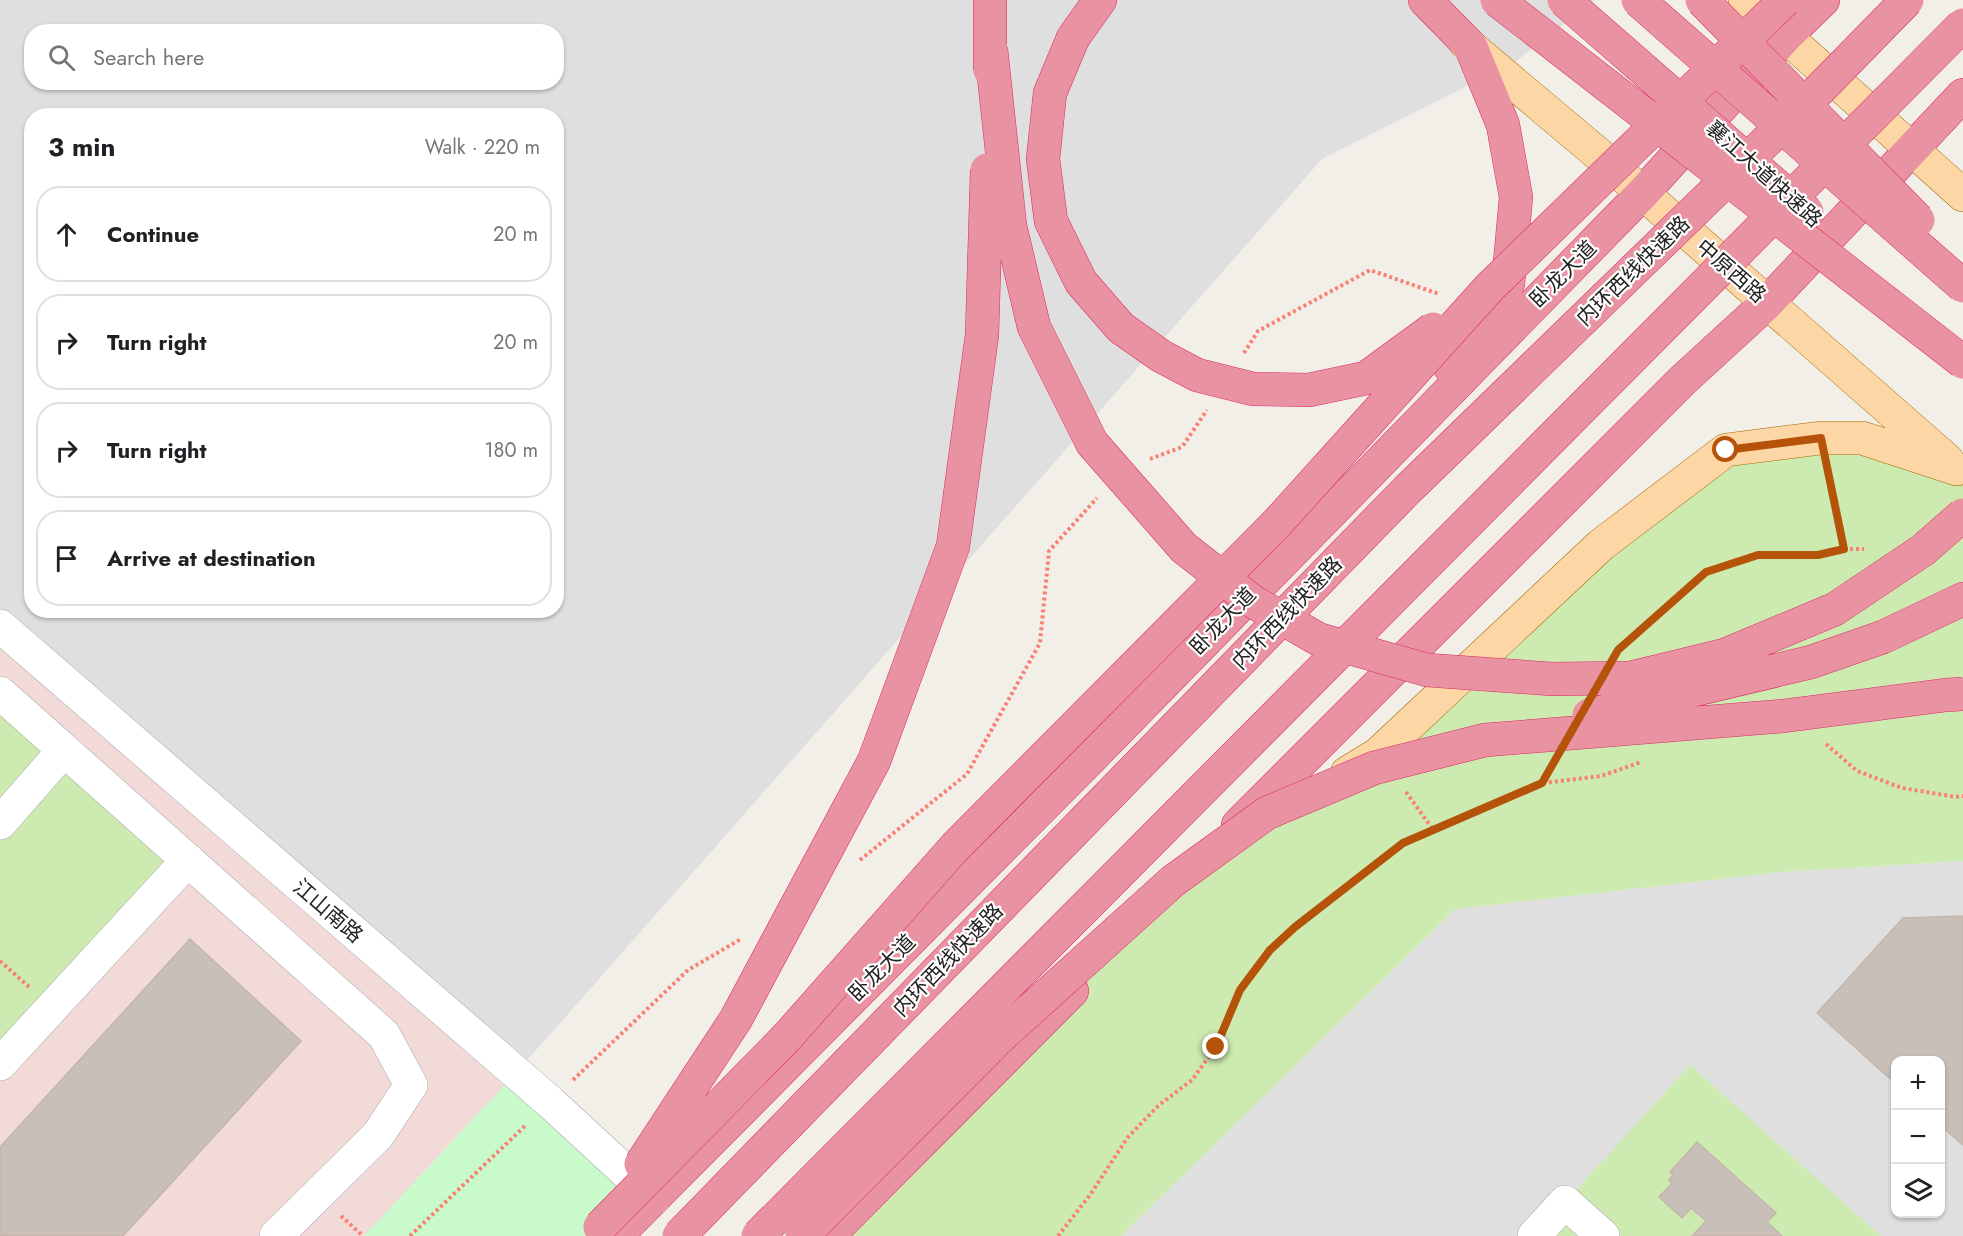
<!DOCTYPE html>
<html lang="en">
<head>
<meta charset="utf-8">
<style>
  body { margin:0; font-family:Jost,"Noto Sans SC",sans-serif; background:#f2f2f2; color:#202124 }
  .controls { position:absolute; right:18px; bottom:18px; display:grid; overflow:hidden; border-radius:12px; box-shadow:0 2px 4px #0004 }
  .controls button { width:54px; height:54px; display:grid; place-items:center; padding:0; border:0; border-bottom:2px solid #e0e0e0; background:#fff; color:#202124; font:30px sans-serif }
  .stop { position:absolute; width:18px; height:18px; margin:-14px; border:4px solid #b45309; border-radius:50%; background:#fff }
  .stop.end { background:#b45309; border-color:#fff; box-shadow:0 2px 6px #0008 }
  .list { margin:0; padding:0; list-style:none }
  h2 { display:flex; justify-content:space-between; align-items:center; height:78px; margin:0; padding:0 24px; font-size:26px }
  h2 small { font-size:20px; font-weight:400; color:#757577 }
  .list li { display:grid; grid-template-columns:39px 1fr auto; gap:18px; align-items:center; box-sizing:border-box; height:96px; margin:0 12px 12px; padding:0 12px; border:2px solid #e0e0e0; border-radius:24px }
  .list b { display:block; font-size:22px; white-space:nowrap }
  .list em { font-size:20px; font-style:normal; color:#757577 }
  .icon { flex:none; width:33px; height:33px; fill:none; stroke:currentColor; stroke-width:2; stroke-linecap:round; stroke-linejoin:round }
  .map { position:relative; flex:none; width:1963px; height:1236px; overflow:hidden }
  .search { position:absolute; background:#fff; box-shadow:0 2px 4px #0004; left:24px; top:24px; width:540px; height:66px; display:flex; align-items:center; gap:15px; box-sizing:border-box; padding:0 21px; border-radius:24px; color:#757577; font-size:22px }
  .panel { position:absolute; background:#fff; box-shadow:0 2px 4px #0004; left:24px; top:108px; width:540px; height:510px; border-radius:24px }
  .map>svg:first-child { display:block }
  .residential { fill:#e0dfdf; fill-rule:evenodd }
  .commercial { fill:#f2dad9 }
  .grass { fill:#cdebb0 }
  .park { fill:#c8facc }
  .building { fill:#c7bfb8; stroke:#c4b6ab; stroke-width:1.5 }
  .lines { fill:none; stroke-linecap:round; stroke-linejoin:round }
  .minor-casing { stroke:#a9a9a9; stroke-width:34 }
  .major-casing { stroke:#a06b00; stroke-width:34 }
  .highway-casing { stroke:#dc2a67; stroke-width:34 }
  .path { stroke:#fa8072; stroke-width:4; stroke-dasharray:3 3; stroke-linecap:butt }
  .minor { stroke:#fff; stroke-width:33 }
  .major { stroke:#fcd6a4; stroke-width:33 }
  .highway { stroke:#e892a2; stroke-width:33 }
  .highway-bridge-casing { stroke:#dc2a67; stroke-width:34; stroke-linecap:butt }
  .highway-bridge { stroke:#e892a2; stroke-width:33 }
  .route { stroke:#b45309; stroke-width:8 }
  .labels { text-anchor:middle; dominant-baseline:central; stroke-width:4.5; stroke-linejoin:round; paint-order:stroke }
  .street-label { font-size:21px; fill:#222; stroke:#fff }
</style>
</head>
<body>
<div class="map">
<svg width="1963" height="1236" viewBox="0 0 1963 1236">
  <rect width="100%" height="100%" fill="#f2efe9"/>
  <path class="residential" d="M0 0H1595L1515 62 1322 159 516 1073 364 1236H0ZM32 32H556V82H32ZM32 116H556V610H32Z
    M1963 861V1236H1121L1455 909 1782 872ZM1896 1060H1940V1214H1896Z"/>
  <path class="commercial" d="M0 626 516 1073 364 1236H0Z"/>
  <path class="grass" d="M1821 438 1963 474V861L1782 872 1455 909 1121 1236H828L1192 871 1378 754 1726 450Z
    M0 693 188 860 0 1064Z
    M1690 1065 1881 1236H1534Z"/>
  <path class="park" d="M516 1073 654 1198 614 1236H364Z"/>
  <path class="building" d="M1963 916V1145L1940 1125V1060H1896V1084L1817 1013 1903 918Z
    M190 939 301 1041 123 1236H0V1147Z
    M1697 1142 1776 1213 1767 1222 1782 1236H1692L1706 1221 1691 1208 1682 1218 1659 1197 1672 1183 1669 1180 1673 1175 1670 1172Z"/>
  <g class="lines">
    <defs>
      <path id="minor" d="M0 626 550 1102 654 1198
        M0 693 384 1035 411 1085 378 1135 276 1236
        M0 823 64 750
        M0 1064 188 860
        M1534 1236 1565 1202 1603 1236"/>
      <path id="major" d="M1745 0 1963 195
        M1465 42 1597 153 1947 460
        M1347 773 1378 754 1601 545 1726 450 1821 438H1862L1957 469"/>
      <path id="highway" d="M1425 0 1471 47 1503 125 1516 197 1508 284 1450 367
        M1073 38 1100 0
        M1883 637 1963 599
        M1238 825 1684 379 1767 303 1963 95
        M616 1236 1090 759 1642 194 1786 36 1823 0
        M828 1236 1072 991"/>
    </defs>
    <use href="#minor" class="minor-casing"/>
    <use href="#major" class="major-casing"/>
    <use href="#highway" class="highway-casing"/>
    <path class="path" d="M1244 353 1258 331 1370 270 1439 294
      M1150 459 1182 447 1207 410
      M1844 549H1864
      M1624 645 1706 571 1758 555H1818L1844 549 1828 471
      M1826 744 1857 771 1902 788 1956 797 1963 796
      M1543 783 1601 776 1641 762
      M1406 792 1434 831
      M860 860 967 774 1040 643 1049 551 1097 498
      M0 961 29 987
      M573 1080 688 970 741 939
      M341 1216 363 1236
      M410 1236 527 1124
      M1058 1236 1090 1195 1128 1137 1159 1105 1192 1080 1216 1047 1240 990 1270 950 1295 927 1403 843 1542 783 1552 767"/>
    <use href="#minor" class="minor"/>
    <use href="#major" class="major"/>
    <use href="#highway" class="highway"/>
    <defs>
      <path id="highway-bridge" d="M990 0V70
        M1497 0 1963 362
        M1564 0 1807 212
        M1638 0 1963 286
        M1702 0 1918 220
        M1073 38 1050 93 1043 159 1051 221 1081 282 1121 328 1161 356 1197 375 1253 389 1309 390 1366 378 1433 329
        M991 49 1010 226 1034 327 1092 443 1184 548 1252 601 1318 639 1427 670 1552 679 1630 678 1725 655 1835 609 1923 550 1963 515
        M1589 715 1811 662 1883 637
        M641 1164 736 1019 874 761 953 546 982 335 987 170
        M600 1227 787 1037 956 846 1278 522 1490 287 1785 0
        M679 1236 1407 490 1818 91 1907 0
        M758 1236 1963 25
        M802 1236 999 1038 1173 881 1267 813 1374 768 1485 740 1783 716 1946 695 1963 694"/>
    </defs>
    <use href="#highway-bridge" class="highway-bridge-casing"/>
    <use href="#highway-bridge" class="highway-bridge"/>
  </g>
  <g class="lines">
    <path class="route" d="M1216 1047 1240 990 1270 950 1295 927 1403 843 1542 783 1618 650 1706 572 1758 555H1818L1844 549 1821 438 1726 450"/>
  </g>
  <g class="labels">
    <g class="street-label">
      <text transform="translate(1764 174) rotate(42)">襄江大道快速路</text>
      <text transform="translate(1633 271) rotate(-44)">内环西线快速路</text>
      <text transform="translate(1731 271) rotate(41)">中原西路</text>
      <text transform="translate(1563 274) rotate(-45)">卧龙大道</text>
      <text transform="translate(1287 613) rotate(-46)">内环西线快速路</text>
      <text transform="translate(1223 621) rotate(-46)">卧龙大道</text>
      <text transform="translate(328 911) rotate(41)">江山南路</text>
      <text transform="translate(948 960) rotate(-46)">内环西线快速路</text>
      <text transform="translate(882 968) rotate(-45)">卧龙大道</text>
    </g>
  </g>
</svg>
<div class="controls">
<button>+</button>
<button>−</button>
<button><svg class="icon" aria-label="layers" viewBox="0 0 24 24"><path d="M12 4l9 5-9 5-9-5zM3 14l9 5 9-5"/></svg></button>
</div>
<div class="stop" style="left:1726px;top:450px"></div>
<div class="stop end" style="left:1216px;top:1047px"></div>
<div class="search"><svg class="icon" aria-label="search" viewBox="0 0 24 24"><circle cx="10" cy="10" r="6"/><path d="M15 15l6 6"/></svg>Search here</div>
<section class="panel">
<h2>3 min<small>Walk · 220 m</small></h2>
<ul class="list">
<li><svg class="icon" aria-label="ahead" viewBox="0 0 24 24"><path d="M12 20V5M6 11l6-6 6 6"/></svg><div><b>Continue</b></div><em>20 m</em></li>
<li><svg class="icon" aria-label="right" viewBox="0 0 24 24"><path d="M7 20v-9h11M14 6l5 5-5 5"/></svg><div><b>Turn right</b></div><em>20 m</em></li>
<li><svg class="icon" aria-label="right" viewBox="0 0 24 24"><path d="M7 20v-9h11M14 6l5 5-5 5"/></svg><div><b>Turn right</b></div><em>180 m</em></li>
<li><svg class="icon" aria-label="arrive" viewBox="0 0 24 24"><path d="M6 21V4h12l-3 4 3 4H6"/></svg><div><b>Arrive at destination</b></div></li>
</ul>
</section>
</div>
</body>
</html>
